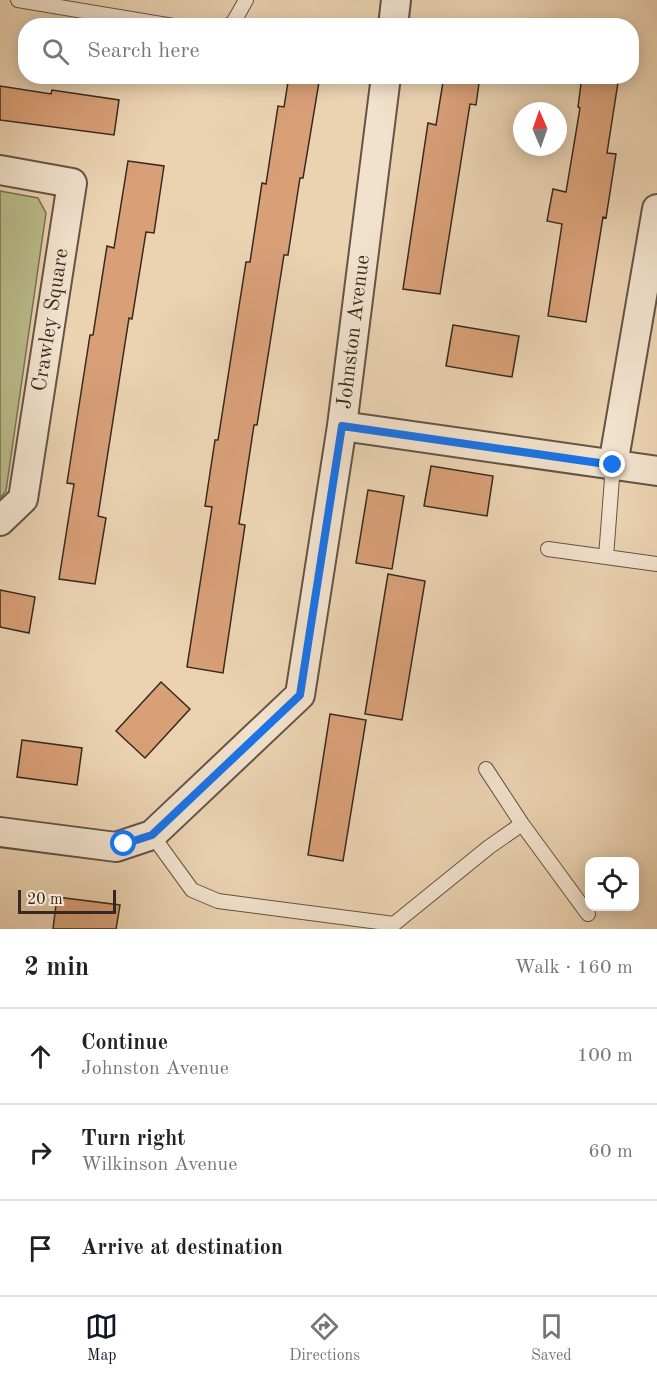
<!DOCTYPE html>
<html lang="en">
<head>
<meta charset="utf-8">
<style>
  body { margin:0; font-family:"Old Standard TT",serif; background:#f2f2f2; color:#222 }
  .controls { position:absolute; right:18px; bottom:18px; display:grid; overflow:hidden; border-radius:12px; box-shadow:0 3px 15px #0003 }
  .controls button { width:54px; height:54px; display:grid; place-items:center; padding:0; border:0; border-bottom:2px solid #e0e0e0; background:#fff; color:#222; font:30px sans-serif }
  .compass { position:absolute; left:513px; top:102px; width:54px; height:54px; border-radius:50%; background:#fff; box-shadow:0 3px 15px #0003; rotate:358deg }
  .scale { position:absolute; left:18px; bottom:15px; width:98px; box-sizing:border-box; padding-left:6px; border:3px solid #372921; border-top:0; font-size:16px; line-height:21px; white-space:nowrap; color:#372921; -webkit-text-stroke:4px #f2e2cd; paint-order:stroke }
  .stop { position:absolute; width:18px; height:18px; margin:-14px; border:4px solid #1a73e8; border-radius:50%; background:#fff }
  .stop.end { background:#1a73e8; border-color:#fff; box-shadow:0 2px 6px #0008 }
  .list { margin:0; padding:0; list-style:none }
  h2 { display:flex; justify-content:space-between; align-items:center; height:78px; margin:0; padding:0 24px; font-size:26px }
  h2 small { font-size:20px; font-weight:400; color:#767676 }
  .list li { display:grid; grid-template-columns:39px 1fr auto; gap:18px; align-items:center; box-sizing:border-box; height:96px; padding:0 24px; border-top:2px solid #e0e0e0 }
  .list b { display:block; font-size:22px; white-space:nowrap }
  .list p { margin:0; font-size:20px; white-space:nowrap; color:#767676 }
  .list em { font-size:20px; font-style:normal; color:#767676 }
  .icon { flex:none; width:33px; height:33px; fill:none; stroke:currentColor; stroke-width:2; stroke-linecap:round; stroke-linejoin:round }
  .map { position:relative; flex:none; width:657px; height:929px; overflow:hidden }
  .search { position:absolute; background:#fff; box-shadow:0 3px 15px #0003; left:18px; right:18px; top:18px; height:66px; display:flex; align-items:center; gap:15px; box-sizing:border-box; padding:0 21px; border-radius:24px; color:#767676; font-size:22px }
  .sheet { height:366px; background:#fff }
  nav { display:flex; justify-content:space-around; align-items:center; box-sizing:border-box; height:84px; border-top:2px solid #e0e0e0; background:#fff; font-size:16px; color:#767676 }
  nav a { display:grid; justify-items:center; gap:3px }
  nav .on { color:#111827 }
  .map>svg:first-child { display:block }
  .grass { fill:#babb8a; stroke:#787256; stroke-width:1.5 }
  .building { fill:#d9a078; stroke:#372921; stroke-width:1.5 }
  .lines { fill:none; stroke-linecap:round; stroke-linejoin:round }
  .lane-casing { stroke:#645445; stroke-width:16 }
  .street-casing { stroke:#645445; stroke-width:32 }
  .lane { stroke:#f2e2cd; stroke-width:14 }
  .street { stroke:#f2e2cd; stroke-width:28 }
  .route { stroke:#1a73e8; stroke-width:8 }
  .labels { text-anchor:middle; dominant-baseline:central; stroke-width:4.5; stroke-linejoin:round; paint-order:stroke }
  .street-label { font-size:21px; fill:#372921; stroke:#f2e2cd }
</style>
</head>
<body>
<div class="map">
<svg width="657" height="929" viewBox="0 0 657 929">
  <rect width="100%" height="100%" fill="#ebd3b2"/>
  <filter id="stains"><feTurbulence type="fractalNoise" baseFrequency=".00333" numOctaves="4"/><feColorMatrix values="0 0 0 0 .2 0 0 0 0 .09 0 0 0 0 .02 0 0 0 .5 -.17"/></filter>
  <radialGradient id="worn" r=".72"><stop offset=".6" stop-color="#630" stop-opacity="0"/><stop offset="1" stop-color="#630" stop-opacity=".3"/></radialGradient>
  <path class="grass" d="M0 191 38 198 46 213 6 491 0 498Z"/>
  <path class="building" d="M289 76H320L303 178H300L288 255H284L257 425H254L239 524 245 525 223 673 187 667 212 507 205 506 215 440H218L246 262H250L262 183 266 184 278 106 284 107Z
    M444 76H480L476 105 470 104 440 294 403 289 428 123 436 125Z
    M582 76H619L607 153 616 154 606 218 603 217 586 322 548 316 562 224 547 221 553 189 566 192 580 108 578 107Z
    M0 86 51 94 52 90 119 100 114 135 0 120Z
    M128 161 164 166 154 233 146 232 132 319 129 318 98 516 106 518 95 584 59 579 74 484 67 483 90 335H93L107 246 114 248Z
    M453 325 519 336 512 377 446 366Z
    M431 466 493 476 487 516 424 506Z
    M368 490 404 496 392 569 356 563Z
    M388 574 425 581 402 720 365 714Z
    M0 590 35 597 29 633 0 627Z
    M161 682 190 709 145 758 116 731Z
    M330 714 366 720 343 861 308 855Z
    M22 740 82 748 77 785 17 777Z
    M57 897 120 905 116 929H53Z"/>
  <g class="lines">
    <defs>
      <path id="lane" d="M18 0 173 26
        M227 26 233 23 246 0
        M613 465 606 557 657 564
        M548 549 606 557
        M486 769 522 824 588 914
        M152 835 192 890 218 901 394 924 489 847 522 824"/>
      <path id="street" d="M393 26 396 0
        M0 170 72 183 23 499 0 521
        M342 426 657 471
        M613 465 657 209
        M0 832 116 847 152 835 300 695 342 426 386 76"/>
    </defs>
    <use href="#lane" class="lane-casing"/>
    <use href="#street" class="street-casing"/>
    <use href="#lane" class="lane"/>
    <use href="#street" class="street"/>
  </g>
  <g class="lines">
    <path class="route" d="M124 844 152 835 300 695 342 426 613 465"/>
  </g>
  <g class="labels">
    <g class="street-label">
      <text transform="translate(51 320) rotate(-81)">Crawley Square</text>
      <text transform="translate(354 332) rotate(-83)">Johnston Avenue</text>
    </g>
  </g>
  <rect width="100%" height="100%" filter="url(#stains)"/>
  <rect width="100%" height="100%" fill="url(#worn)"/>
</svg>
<div class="controls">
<button><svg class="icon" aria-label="locate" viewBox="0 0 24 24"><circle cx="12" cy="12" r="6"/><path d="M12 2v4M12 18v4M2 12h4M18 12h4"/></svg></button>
</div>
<svg class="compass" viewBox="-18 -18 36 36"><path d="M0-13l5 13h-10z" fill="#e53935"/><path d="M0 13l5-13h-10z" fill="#767676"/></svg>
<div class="scale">20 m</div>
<div class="stop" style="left:124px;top:844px"></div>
<div class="stop end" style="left:613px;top:465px"></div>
<div class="search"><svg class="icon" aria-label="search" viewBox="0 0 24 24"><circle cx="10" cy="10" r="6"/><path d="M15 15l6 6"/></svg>Search here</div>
</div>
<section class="sheet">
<h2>2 min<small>Walk · 160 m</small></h2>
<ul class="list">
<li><svg class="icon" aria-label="ahead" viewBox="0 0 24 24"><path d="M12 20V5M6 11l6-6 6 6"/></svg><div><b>Continue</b><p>Johnston Avenue</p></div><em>100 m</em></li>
<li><svg class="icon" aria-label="right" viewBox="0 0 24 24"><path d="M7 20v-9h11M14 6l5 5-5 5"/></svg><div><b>Turn right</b><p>Wilkinson Avenue</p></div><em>60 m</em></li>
<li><svg class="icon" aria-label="arrive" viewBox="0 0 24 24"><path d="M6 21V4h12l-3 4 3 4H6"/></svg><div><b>Arrive at destination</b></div></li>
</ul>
</section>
<nav>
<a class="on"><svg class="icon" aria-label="map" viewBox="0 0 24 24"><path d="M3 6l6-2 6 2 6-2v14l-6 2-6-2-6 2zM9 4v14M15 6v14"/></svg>Map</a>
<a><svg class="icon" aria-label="directions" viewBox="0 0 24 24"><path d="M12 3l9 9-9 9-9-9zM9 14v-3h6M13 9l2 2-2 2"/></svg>Directions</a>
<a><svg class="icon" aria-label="saved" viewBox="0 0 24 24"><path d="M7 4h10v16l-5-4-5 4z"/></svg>Saved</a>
</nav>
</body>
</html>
